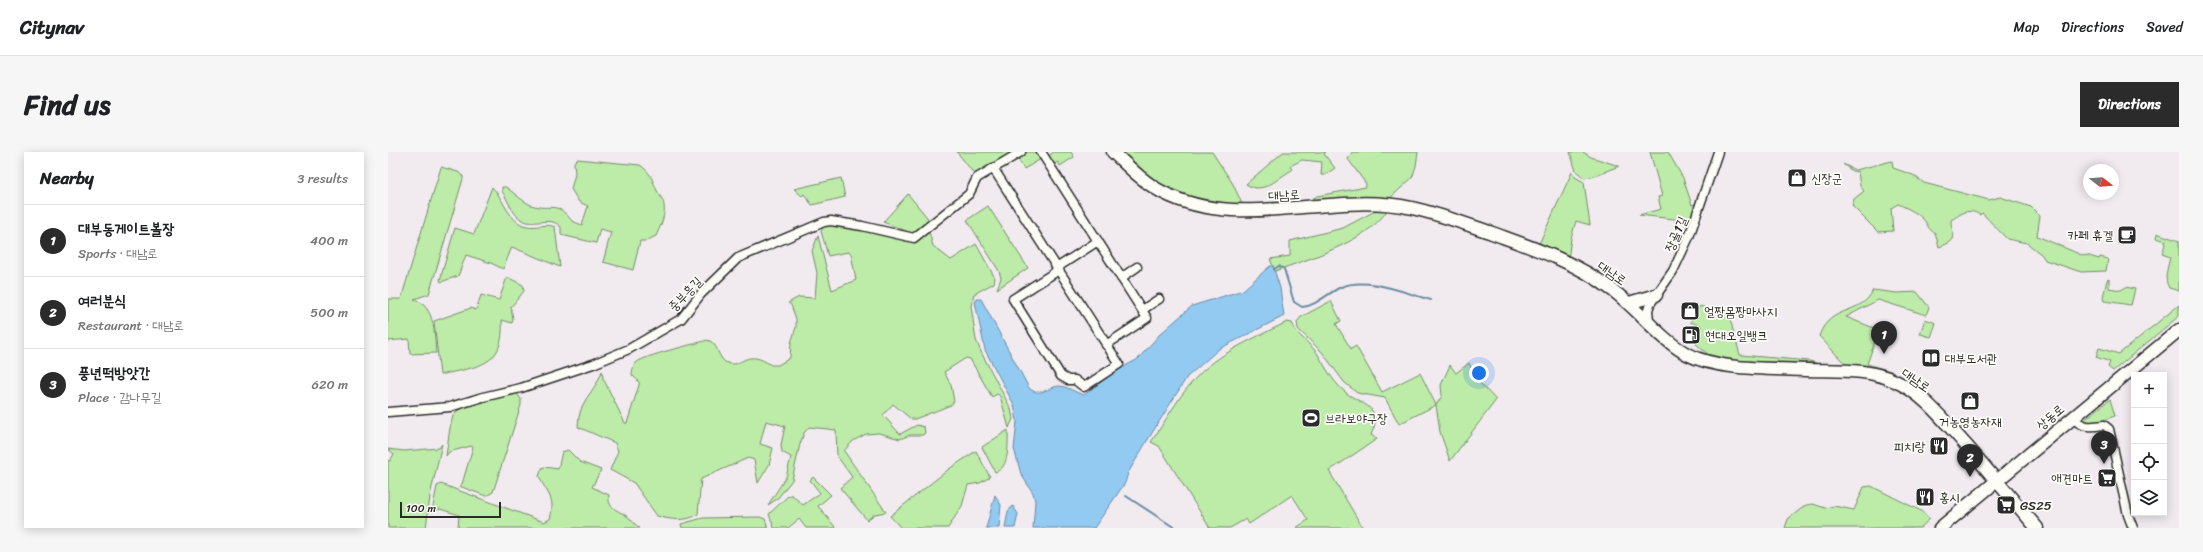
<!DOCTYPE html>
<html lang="en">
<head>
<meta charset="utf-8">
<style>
  body { margin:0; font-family:Sriracha,"Poor Story",sans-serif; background:#f6f6f6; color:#202124 }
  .controls { position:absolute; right:12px; bottom:12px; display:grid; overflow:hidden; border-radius:0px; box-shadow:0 2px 10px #0003 }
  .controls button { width:36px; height:36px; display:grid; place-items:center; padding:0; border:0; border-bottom:1px solid #e0e0e0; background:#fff; color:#202124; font:20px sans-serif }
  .compass { position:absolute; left:1695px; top:12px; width:36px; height:36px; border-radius:50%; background:#fff; box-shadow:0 2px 10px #0003; rotate:107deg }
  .scale { position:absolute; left:12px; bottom:10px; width:101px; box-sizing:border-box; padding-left:4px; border:2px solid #2b2b2b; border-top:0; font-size:11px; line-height:14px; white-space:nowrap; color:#2b2b2b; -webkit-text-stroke:3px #fdfcf7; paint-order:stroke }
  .you { position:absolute; left:1091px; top:221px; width:14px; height:14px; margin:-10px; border:3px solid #fff; border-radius:50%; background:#1a73e8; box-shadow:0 0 0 6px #1a73e833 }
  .badge { display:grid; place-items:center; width:26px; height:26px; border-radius:50%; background:#2b2b2b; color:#fff; font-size:13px; font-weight:700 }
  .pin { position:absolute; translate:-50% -33px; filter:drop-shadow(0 1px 2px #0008) }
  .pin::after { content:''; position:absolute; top:21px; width:14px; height:12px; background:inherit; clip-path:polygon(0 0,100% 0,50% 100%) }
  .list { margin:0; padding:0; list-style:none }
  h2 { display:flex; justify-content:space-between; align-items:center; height:52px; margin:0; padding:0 16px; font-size:17px }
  h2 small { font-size:13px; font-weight:400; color:#757577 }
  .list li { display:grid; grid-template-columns:26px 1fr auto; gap:12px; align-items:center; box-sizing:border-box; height:72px; padding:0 16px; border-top:1px solid #e0e0e0 }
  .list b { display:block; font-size:15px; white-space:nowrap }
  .list p { margin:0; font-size:13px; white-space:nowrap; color:#757577 }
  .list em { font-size:13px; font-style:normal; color:#757577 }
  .icon { flex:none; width:22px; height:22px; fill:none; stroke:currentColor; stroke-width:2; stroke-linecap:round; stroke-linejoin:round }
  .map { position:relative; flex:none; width:1791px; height:376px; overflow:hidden; border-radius:0px }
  header { display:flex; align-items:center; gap:24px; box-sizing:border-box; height:56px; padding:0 20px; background:#fff; border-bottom:1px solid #e0e0e0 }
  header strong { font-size:19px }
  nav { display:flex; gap:22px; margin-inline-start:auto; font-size:14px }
  .intro { display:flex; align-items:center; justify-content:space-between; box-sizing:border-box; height:96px; padding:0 24px }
  h1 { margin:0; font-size:28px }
  .button { padding:10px 18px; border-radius:0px; background:#2b2b2b; color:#fff; font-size:14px; font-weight:700 }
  main { display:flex; gap:24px; padding:0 24px }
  aside { flex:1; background:#fff; border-radius:0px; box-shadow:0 2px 10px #0003 }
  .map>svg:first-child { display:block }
  .green { fill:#bdeba8; stroke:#748b6a }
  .water { fill:#92caf1; stroke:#698aa2 }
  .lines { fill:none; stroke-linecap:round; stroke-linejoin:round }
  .stream { stroke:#698aa2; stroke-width:2 }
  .street-casing { stroke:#2b2b2b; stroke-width:11 }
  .secondary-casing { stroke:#2b2b2b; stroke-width:15 }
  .street { stroke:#fdfcf7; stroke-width:8 }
  .secondary { stroke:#fdfcf7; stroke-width:12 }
  .labels { text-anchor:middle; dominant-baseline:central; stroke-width:3.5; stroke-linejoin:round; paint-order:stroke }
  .poi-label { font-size:13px; fill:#2b2b2b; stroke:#fdfcf7; text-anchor:start }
  .street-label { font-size:13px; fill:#2b2b2b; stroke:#fdfcf7 }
</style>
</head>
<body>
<header>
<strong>Citynav</strong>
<nav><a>Map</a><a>Directions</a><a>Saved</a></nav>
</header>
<div class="intro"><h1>Find us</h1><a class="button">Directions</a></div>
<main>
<aside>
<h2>Nearby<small>3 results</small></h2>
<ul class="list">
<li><span class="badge">1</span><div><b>대부동게이트볼장</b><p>Sports · 대남로</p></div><em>400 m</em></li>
<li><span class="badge">2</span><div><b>여러분식</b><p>Restaurant · 대남로</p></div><em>500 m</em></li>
<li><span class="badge">3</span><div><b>풍년떡방앗간</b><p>Place · 감나무길</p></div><em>620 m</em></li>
</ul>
</aside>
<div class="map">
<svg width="1791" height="376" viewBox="0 0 1791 376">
  <rect width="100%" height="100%" fill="#f1ebf0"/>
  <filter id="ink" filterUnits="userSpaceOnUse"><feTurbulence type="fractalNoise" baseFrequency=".025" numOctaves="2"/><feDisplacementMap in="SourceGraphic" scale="8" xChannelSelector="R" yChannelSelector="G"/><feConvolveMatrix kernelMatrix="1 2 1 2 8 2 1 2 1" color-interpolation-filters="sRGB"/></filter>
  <g filter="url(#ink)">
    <path class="green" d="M569 0H627L587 23Z
      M639 0H649L653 7 636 17 629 6Z
      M666 0H683L686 5 672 14 670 10 665 13 660 4Z
      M730 0H824L845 32 855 54 834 55 776 38Z
      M895 0H938L936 2 947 16 937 23H933L934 10 914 8 902 14 904 18C889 26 875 44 858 32Z
      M964 0H1030L1028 14 1024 26 1001 47 919 50 929 44 978 35V32L960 7Z
      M1182 0H1195L1203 5 1231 14 1203 25 1196 26 1188 19Z
      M1262 0H1280L1295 26 1304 53 1310 51 1303 69 1251 63 1273 57 1270 45 1274 44Z
      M189 7 252 13C262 20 263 25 268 36 269 40 272 43 274 47 280 59 273 73 268 84L258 89H252L245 118 215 110 223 80 212 77 208 91 173 83V75C162 63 146 75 134 68 124 62 120 48 114 39V35H118C126 41 134 49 143 53 164 60 167 47 184 69L194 73 200 54 191 50 183 37 187 22 186 10Z
      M1504 9 1505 16 1525 23 1536 31 1601 48 1612 45 1643 55 1652 64 1649 84 1696 104 1698 103 1711 107 1712 105 1720 107 1718 119 1693 120 1657 108 1654 103 1639 91 1619 87 1594 61 1592 63C1579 55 1574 62 1563 68 1563 84 1574 87 1551 95L1547 81C1540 78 1540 72 1535 67 1528 60 1519 56 1510 52L1503 56 1505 79 1490 80 1464 54 1466 47 1476 39 1472 34 1470 20 1464 19 1455 12 1467 18Z
      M53 15 70 20 75 24V27L41 142 26 147C48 155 46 182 48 201L22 202 21 187 0 189V147H13Z
      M1184 20 1187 25 1196 30 1202 73 1188 69 1183 86 1180 108 1150 94Z
      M453 26 457 45 424 53 416 42 414 44 406 37Z
      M104 35C116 47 121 71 139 74 148 76 159 71 167 75L172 115 124 95 115 117 103 111 78 103 70 124 53 130 52 128 67 76 86 82Z
      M520 42 542 69 526 82 495 70Z
      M600 54 640 116 609 137 613 126 611 119 579 68Z
      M989 58H999L998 60C978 90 920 107 887 119L882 107 902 104V89L955 76Z
      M446 72 527 89 541 80 545 94 563 108 588 92 607 126 606 131 586 142 583 154 588 188 593 200 623 257 625 267 621 276 612 244 609 242 604 245 582 207 578 206 556 220 563 233 566 249 563 253 527 267H523L505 252 495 263 512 282 529 273 536 275 537 281 535 283H522L512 287 491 281 478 282 465 289 456 299 498 360 487 362 479 368 452 336 464 325 449 304 448 278 421 275 416 281 412 292 404 328 389 347 380 353 398 325 403 305 394 300 393 293 397 274 378 269 372 292 385 296 381 313 370 331 366 308 360 306 313 327 310 362C300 370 281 368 269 364L246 331 222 318 230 299 227 291 190 275C191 246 206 243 214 219L215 226 237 271H239L251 233V230L244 223C244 219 245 214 248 211 256 203 305 193 319 188 331 190 329 207 339 211 354 217 357 195 383 213H390L402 206 403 191 408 175V167L403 153 400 151 411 145 427 146 429 121 424 99 430 84 444 138 468 128 463 102 460 100 440 104 433 79 436 74Z
      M1769 81 1791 89V139L1781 136C1775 126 1780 116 1782 105L1774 102 1778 89 1768 86Z
      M119 125 135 133 136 139 123 155 125 167 124 171 114 168C117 216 89 214 52 223L46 169 83 156 88 158 93 143 111 148Z
      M1721 127V136L1733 138 1738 135 1747 137 1743 153 1716 149 1715 145 1719 128Z
      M1485 138 1509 141 1529 140 1541 155 1538 163 1490 148 1458 165 1491 178 1479 212 1506 220 1503 221 1459 214 1431 184C1442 152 1474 164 1485 138Z
      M943 149 953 169 948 172 963 197 968 194 994 240 1032 221 1048 253 1054 244 1053 233 1062 213 1068 221 1081 211 1088 227 1108 248 1062 309 1052 280 1048 253 1011 272 997 246 969 241 956 230 934 200 910 177 909 170 913 165Z
      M1791 153V164L1725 219 1720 215 1722 210 1708 205 1711 196 1731 202Z
      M1312 154 1341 163 1352 203 1422 209 1428 211 1348 209 1328 206 1322 204 1308 192 1313 174 1302 170Z
      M1537 167 1548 171 1543 185 1532 182Z
      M899 170 904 171C909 184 921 190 929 201 937 214 944 229 956 239 964 247 980 251 985 260 990 268 986 275 983 283L989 287 941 319 975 376H908L920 368 904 343 861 372 858 367 842 376H822L771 294 763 290C777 270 789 247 805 229 829 201 867 186 899 170Z
      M128 240 133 247V253L105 340 98 344 71 334 74 332 85 295 83 294 61 300 58 304C60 291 61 276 65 264 70 251 115 243 128 240Z
      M1722 247 1727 264 1704 272 1695 269Z
      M620 278C620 290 622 317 607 320L594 295Z
      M54 292 42 344 38 376H0V308L2 309 6 302 0 297 16 299 51 296Z
      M180 298 192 310 213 318 204 335 221 343C219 357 231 358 240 365 244 368 247 373 252 376H70L71 363 52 357 44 360 49 334 53 332 156 370 162 367C168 344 159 343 151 324L154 316 156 315 170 317 174 300Z
      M588 299 602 325 592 331 580 333 574 354 560 376H513L502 364 561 317Z
      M425 325 443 343 430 354 448 376H418L411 367 400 376H386L381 362 401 343H404L415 353 432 341 422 328Z
      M1483 334 1533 359 1542 367 1532 376H1397L1400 367 1418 353 1425 352 1437 356 1446 354 1466 358 1476 335Z
      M372 365 377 367 380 376H294L293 372 315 366Z"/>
    <path class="water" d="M882 114H885L892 136 896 164 831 197 799 225 759 289 740 321 737 331 706 376H645L647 349 645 341 633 322 626 297 629 269 626 253 597 198 587 150 589 147H593L641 236C652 246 660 235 671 234 679 234 688 241 696 243L728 219 750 207 771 183 804 154 855 138Z
      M607 343 613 353 611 376H598Z
      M625 354 630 362 627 376H617L620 359Z"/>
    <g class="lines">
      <path class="stream" d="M886 117 891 114 896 117 906 150 914 155C928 154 940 141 953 135 978 124 1017 141 1043 148
        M738 344 787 376"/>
      <defs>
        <path id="street" d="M653 0 759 166 718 193
          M605 16C647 82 689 147 731 212L696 235 687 228H680L673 224 625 147 666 121 673 113 710 89
          M733 126 749 115
          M754 158 771 147
          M1261 169 1260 158 1262 152 1285 119 1301 85 1330 0
          M0 260 62 255 95 245 133 236 205 212 241 197 293 167 313 142 350 106 436 70 443 69 474 74 526 86 581 42 589 26 633 0
          M1684 265C1694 276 1702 275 1716 273L1721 277 1740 363 1745 376"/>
        <path id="secondary" d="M725 0C740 14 755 30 774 40 852 81 942 38 1024 56 1051 62 1078 72 1104 81 1145 96 1188 110 1223 137 1248 155 1274 189 1299 202 1332 219 1382 216 1419 218 1449 219 1479 216 1507 229 1535 241 1557 270 1577 292 1601 320 1625 348 1649 376
          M1241 151 1268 143
          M1552 376 1791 178"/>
      </defs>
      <use href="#street" class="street-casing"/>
      <use href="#secondary" class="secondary-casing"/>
      <use href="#street" class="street"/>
      <use href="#secondary" class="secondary"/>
    </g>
  </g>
  <defs>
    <symbol id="shop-square" viewBox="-11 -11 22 22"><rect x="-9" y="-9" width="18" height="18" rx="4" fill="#2b2b2b" stroke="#fdfcf7"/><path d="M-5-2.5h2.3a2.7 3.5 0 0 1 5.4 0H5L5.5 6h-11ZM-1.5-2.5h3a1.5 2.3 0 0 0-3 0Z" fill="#fff"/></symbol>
    <symbol id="cafe-square" viewBox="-11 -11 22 22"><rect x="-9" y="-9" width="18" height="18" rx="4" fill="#2b2b2b" stroke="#fdfcf7"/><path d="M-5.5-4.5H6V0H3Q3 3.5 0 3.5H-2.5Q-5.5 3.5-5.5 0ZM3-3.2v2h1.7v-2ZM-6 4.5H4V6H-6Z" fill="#fff"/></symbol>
    <symbol id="fuel-square" viewBox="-11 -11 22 22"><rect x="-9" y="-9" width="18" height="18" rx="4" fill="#2b2b2b" stroke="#fdfcf7"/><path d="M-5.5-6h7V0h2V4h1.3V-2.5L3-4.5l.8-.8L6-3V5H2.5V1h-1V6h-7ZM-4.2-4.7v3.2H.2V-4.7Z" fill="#fff"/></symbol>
    <symbol id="library-square" viewBox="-11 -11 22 22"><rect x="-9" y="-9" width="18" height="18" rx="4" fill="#2b2b2b" stroke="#fdfcf7"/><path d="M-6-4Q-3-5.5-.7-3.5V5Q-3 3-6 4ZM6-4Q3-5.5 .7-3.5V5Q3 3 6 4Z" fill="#fff"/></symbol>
    <symbol id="stadium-square" viewBox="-11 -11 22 22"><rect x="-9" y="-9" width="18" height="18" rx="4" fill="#2b2b2b" stroke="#fdfcf7"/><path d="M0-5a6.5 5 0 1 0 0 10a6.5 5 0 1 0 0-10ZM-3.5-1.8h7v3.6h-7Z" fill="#fff"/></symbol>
    <symbol id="restaurant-square" viewBox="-11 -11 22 22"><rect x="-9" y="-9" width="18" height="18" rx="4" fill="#2b2b2b" stroke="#fdfcf7"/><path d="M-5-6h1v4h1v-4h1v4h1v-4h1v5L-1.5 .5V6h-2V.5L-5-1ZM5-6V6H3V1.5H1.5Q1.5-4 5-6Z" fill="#fff"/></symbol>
    <symbol id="supermarket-square" viewBox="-11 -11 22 22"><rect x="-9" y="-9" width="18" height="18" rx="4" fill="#2b2b2b" stroke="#fdfcf7"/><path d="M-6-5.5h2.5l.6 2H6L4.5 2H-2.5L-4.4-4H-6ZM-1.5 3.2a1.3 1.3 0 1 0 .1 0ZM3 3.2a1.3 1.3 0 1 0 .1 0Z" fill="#fff"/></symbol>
  </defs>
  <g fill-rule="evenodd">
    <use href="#shop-square" x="1398" y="15" width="22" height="22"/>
    <use href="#cafe-square" x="1728" y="72" width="22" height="22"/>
    <use href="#shop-square" x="1291" y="148" width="22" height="22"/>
    <use href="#fuel-square" x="1292" y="172" width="22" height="22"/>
    <use href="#library-square" x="1532" y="195" width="22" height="22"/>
    <use href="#shop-square" x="1571" y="238" width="22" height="22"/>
    <use href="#stadium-square" x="912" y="255" width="22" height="22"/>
    <use href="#restaurant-square" x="1540" y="283" width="22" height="22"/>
    <use href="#supermarket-square" x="1708" y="315" width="22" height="22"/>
    <use href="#restaurant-square" x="1526" y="334" width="22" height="22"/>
    <use href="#supermarket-square" x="1607" y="342" width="22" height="22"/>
  </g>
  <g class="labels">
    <g class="poi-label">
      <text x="1423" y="26">신장군</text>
      <text x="1725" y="83" text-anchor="end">카페 휴겔</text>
      <text x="1316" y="159">얼짱몸짱마사지</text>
      <text x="1317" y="183">현대오일뱅크</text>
      <text x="1557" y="206">대부도서관</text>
      <text x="937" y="266">브라보야구장</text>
      <text x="1582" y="269" text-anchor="middle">거농영농자재</text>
      <text x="1537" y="294" text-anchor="end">피치랑</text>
      <text x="1705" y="326" text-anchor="end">애견마트</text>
      <text x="1551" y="345">홍시</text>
      <text x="1632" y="353">GS25</text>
    </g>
    <g class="street-label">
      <text transform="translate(896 43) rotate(-3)">대남로</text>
      <text transform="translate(1288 82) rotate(-66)">장골1길</text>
      <text transform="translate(1224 121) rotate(35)">대남로</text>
      <text transform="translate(297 142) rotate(-46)">중부흥길</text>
      <text transform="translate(1528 228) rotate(34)">대남로</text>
      <text transform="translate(1662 265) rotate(-40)">상동로</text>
    </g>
  </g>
</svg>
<div class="controls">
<button>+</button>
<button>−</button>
<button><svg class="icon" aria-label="locate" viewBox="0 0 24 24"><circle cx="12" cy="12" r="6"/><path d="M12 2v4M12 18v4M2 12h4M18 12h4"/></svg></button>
<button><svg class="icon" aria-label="layers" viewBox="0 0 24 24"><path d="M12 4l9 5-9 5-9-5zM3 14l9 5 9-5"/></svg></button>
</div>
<svg class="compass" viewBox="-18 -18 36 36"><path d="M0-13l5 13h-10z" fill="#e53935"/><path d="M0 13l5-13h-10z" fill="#757577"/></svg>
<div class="scale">100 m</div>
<div class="you"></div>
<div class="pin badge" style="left:1496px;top:202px">1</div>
<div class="pin badge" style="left:1582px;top:325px">2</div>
<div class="pin badge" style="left:1716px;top:312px">3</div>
</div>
</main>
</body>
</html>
